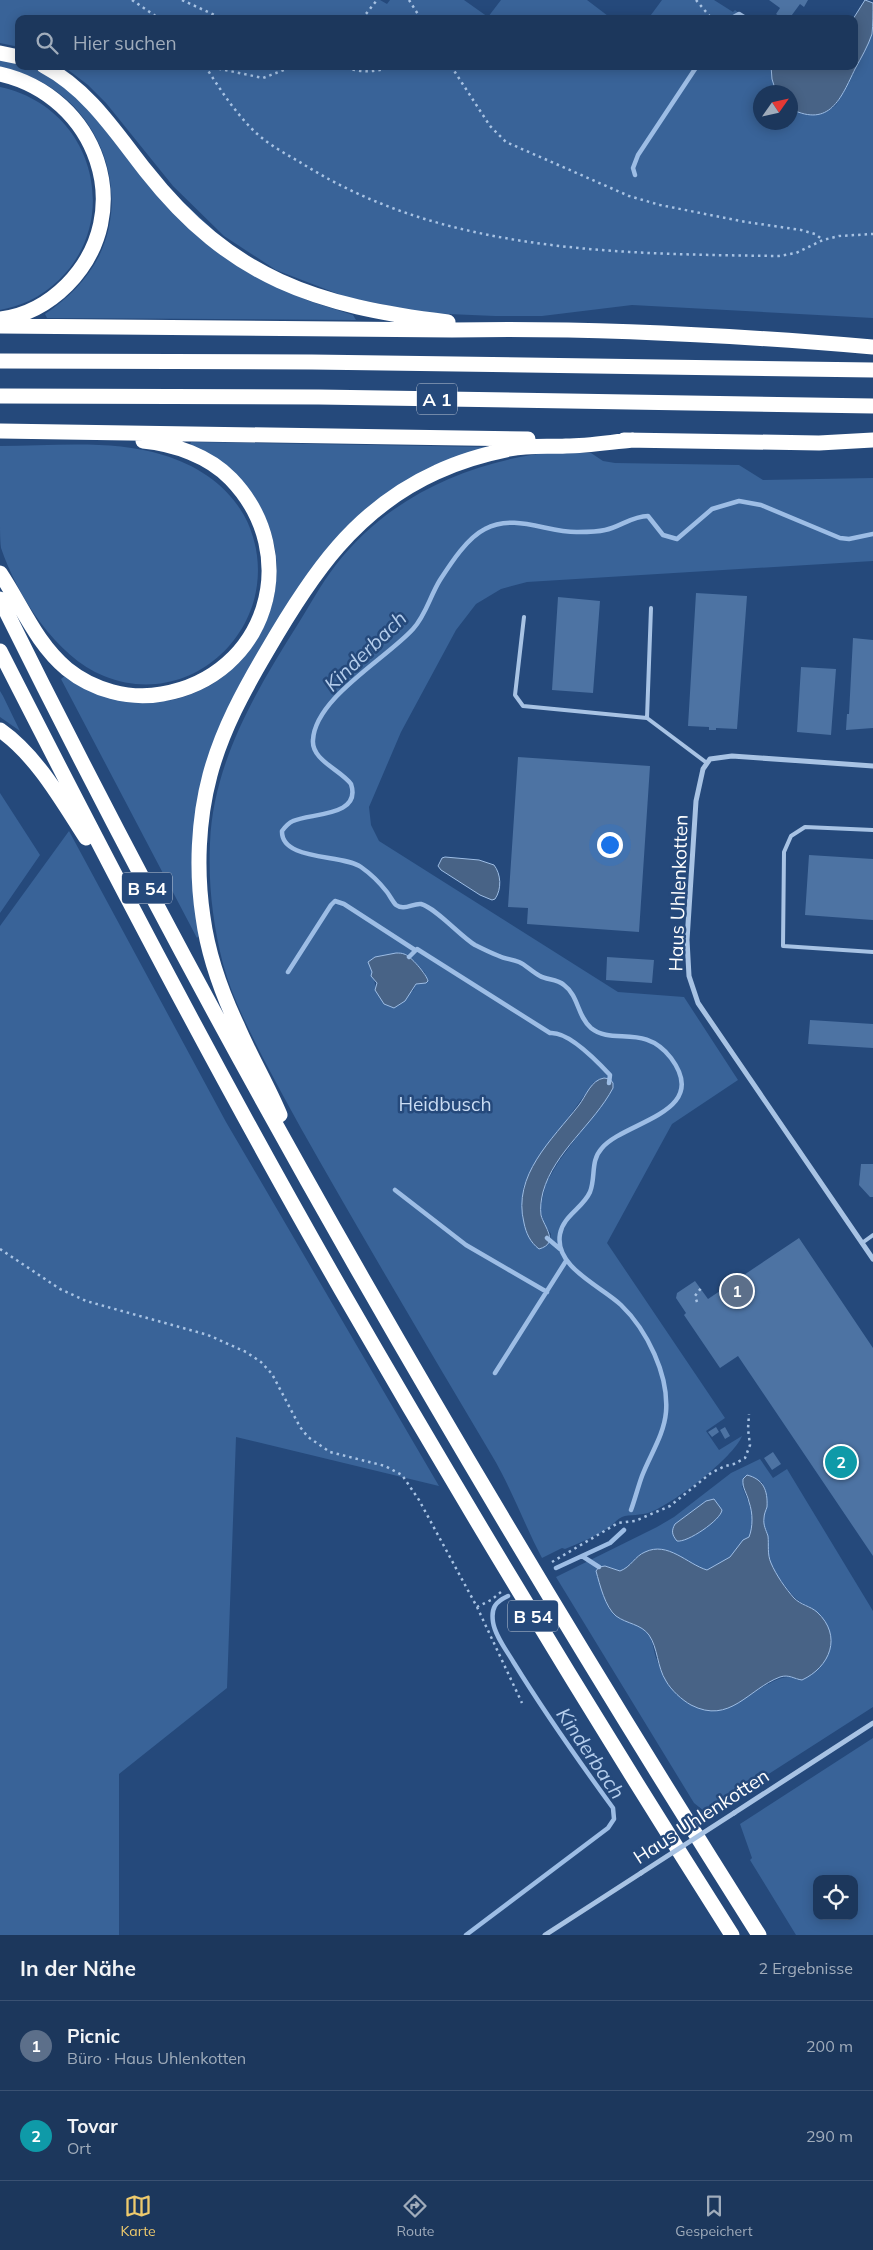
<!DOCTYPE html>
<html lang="de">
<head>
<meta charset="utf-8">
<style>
  body { margin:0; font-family:Mulish,sans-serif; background:#294265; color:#f1f3f6 }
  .controls { position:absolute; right:15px; bottom:15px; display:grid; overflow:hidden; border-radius:10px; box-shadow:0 2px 12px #0003 }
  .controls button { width:45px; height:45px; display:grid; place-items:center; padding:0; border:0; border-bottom:1px solid #3a5172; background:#1c375c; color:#f1f3f6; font:25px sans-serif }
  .compass { position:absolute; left:753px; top:85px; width:45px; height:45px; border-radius:50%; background:#1c375c; box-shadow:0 2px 12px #0003; rotate:56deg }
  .you { position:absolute; left:609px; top:844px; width:18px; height:18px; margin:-12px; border:4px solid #fff; border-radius:50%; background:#1a73e8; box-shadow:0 0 0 8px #1a73e833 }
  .badge { display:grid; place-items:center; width:32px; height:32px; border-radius:50%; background:#eeca6d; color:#fff; font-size:16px; font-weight:700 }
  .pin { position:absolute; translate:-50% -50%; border:2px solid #fff; box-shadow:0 1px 5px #0006 }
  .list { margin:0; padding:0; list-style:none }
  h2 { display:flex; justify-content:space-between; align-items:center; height:65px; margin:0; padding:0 20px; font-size:21px }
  h2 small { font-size:16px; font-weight:400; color:#a0acbb }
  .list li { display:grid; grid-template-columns:32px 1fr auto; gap:15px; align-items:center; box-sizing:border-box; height:90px; padding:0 20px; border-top:1px solid #3a5172 }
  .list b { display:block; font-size:19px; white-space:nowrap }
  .list p { margin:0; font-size:16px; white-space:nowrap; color:#a0acbb }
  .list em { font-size:16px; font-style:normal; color:#a0acbb }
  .icon { flex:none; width:28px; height:28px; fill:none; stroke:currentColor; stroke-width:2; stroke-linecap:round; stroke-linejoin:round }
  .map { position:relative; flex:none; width:873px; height:1935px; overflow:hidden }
  .search { position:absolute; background:#1c375c; box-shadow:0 2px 12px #0003; left:15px; right:15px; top:15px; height:55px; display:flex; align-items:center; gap:12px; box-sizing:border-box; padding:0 18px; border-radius:10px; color:#a0acbb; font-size:19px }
  .sheet { height:245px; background:#1c375c }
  nav { display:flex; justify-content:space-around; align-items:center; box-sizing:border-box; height:70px; border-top:1px solid #3a5172; background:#1c375c; font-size:14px; color:#a0acbb }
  nav a { display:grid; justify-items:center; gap:2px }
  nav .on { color:#eeca6d }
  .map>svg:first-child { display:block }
  .green { fill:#396398; fill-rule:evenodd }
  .water { fill:#486386; stroke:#9dbde5 }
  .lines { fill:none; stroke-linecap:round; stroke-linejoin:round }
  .stream { stroke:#9dbde5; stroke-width:4.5 }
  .building { fill:#4d73a3 }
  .path { stroke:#a8c3e4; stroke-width:2.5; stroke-dasharray:2.5 4; stroke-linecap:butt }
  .lane { stroke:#a8c3e4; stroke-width:4 }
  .street { stroke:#a8c3e4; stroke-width:5 }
  .highway { stroke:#fff; stroke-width:15 }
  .street-bridge { stroke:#a8c3e4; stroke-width:5 }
  .labels { text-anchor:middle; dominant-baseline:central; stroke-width:5; stroke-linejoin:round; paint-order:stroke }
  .shield { fill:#25497b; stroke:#bec8d7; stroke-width:1 }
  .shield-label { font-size:18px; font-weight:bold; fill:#fff }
  .street-label { font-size:19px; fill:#fff; stroke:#25497b }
  .park-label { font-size:19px; fill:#cbddf4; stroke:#25497b }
  .water-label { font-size:20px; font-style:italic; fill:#b4cdec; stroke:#25497b }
</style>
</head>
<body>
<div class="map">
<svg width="873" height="1935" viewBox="0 0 873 1935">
  <rect width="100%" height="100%" fill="#25497b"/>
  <path class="green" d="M0 0H380L387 4 390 0H464L488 17 501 0H587L612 19H19V47L0 43Z
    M662 0H714L733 12 735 10 747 19H648Z
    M873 33V318L632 305 542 316H495L425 313 346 297 276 270 224 236 173 186 106 103 88 85 63 66H771L776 92H760V122H790L791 109C805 116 823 116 836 105Z
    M0 59 19 63V66H28L40 71 71 91 118 142 272 284 309 301 353 315 356 320 47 318 45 314C67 299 87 280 99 256 137 177 86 81 0 68Z
    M0 87C107 110 128 251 29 301 20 305 10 308 0 310Z
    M191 442 488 447 352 525 205 767C189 824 191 878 199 936L197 938 61 679 65 676C90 683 114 689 139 695 147 697 157 702 165 701 180 700 197 692 211 685 271 649 296 570 260 507 244 478 217 463 190 445Z
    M0 446C53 446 112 439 163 455 204 467 241 495 253 537 280 627 192 712 104 676 56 657 17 595 1 548 0 540 0 528 0 520 0 495 0 471 0 446Z
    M552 452 591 453 603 461 615 463 739 465 763 480 873 478V561L527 582 501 589 476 604 456 630 401 732 369 807 371 825 379 841 618 992 684 997 738 1080 672 1124 607 1243 725 1418 706 1431 719 1450 742 1436C733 1458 674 1503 651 1512 641 1516 629 1514 622 1517 617 1519 614 1524 610 1527 596 1536 580 1543 565 1549L562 1548 542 1558C524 1524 511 1487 491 1454 440 1368 389 1282 339 1195 313 1150 287 1104 263 1058 248 1028 232 997 223 964 213 924 208 884 210 843 213 762 257 689 298 624 310 605 321 584 335 566 388 497 467 462 552 452ZM382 955 409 957 425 973 426 983 416 984 413 991 379 996C375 986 374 978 371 968ZM594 1082 613 1083V1088L559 1161 546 1183 540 1209 544 1224 551 1234 550 1240 545 1246 522 1217 523 1188 532 1168Z
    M0 691 3 696 20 731 0 717Z
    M0 793 40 855 0 913Z
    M69 831 226 1122 439 1486 236 1437 227 1688 119 1774V1935H0V926Z
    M760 1459 773 1478 787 1469 873 1611V1707L728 1800 704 1811 694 1803 556 1577 657 1527 674 1517 731 1473ZM762 1482 765 1490 751 1509 742 1486ZM605 1566 620 1571 780 1579C789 1591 795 1601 810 1607L798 1680C780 1665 740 1709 716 1710 686 1712 665 1685 657 1660 653 1651 654 1642 648 1634 639 1622 619 1623 610 1610 604 1601 603 1588 598 1578Z
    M873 1738V1935H796L750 1860 752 1858 740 1824ZM817 1879H854V1916H817Z"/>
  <path class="water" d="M865 0 873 3C873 13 873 25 872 34 868 46 861 58 855 69 841 98 830 128 791 109L790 92H776L772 79 771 66H854L853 19Z
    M445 857 479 860 494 865C501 874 502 889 495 899L492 900 480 895 441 870 438 866 442 858Z
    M396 953C399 953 402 953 404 954 410 955 427 975 428 981L426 983 416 984 405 1001 394 1008 384 1004 375 990 377 983 371 976 372 972 368 962 375 957Z
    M604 1078 610 1079 613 1083V1088C594 1124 554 1152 543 1192 541 1200 540 1208 541 1215 544 1227 560 1243 539 1249 530 1242 526 1233 524 1223 512 1175 552 1140 579 1105 586 1096 591 1080 604 1078Z
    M747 1475C763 1479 768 1490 767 1507 766 1510 764 1514 764 1518 763 1525 766 1530 768 1536 769 1545 767 1554 771 1563 776 1575 786 1589 794 1598 801 1605 810 1606 817 1612 843 1636 830 1667 802 1680 794 1679 789 1674 780 1677 748 1689 730 1725 691 1705 682 1700 671 1690 666 1681 657 1667 658 1648 649 1635 641 1624 627 1624 616 1616 605 1607 600 1585 596 1571L599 1567 605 1566 620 1571C631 1567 635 1556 645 1552 668 1541 687 1564 707 1570L730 1557 743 1540 749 1537C753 1527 753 1513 749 1502 747 1493 742 1488 743 1479Z
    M714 1499 722 1510C721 1520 687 1543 677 1541 672 1535 671 1531 675 1524L706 1501Z"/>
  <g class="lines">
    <path class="stream" d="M730 19 739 14 747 19
      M635 175 633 168 638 155 697 66
      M409 957 417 949 550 1033C568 1031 598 1062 610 1075L609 1083
      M288 972 331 905 335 901 344 904 415 950
      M395 1190 466 1245 547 1292
      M547 1238 560 1249
      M495 1373 566 1261
      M631 1510C635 1499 638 1487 642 1476 650 1455 664 1435 666 1412 669 1375 647 1330 621 1305 601 1286 554 1267 560 1234 563 1216 583 1208 590 1192 596 1177 590 1161 602 1148 625 1121 712 1113 671 1058 644 1023 613 1046 591 1028 577 1016 579 996 564 985 557 979 547 980 540 976 532 972 526 965 519 962 512 959 505 959 499 956 491 953 483 949 475 945 460 936 436 908 421 904 413 903 404 911 396 905 393 902 390 896 387 892 380 883 371 874 361 867 343 854 281 861 282 831 285 827 288 823 293 821 310 813 362 817 351 784 341 770 311 760 313 740 315 698 387 658 413 629 426 615 430 596 440 580 451 563 467 538 485 529 515 513 548 533 578 532 587 532 597 532 605 530 620 527 632 516 648 516L663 535 677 539 712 509 739 501 761 505 840 538 849 539 873 534
      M582 1556 599 1567
      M556 1568 610 1543 624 1530
      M466 1935 608 1828 614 1819 613 1808C578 1760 545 1713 514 1663 507 1651 495 1636 493 1622 491 1608 495 1602 508 1596"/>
  </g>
  <path class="building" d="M769 0H808L804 7 800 4 789 19H783L776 14 780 8Z
    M696 593 747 596 737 729 716 728V730H709V727L688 726Z
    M558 597 600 601 593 693 552 690Z
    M853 638 873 640V728L846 730 847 714H849Z
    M801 667 836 669 831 735 797 732Z
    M518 757 650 766 639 932 527 924 528 908 508 907Z
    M809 855 873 859V920L805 915Z
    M607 957 654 960 652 983 606 980Z
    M810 1020 873 1024V1048L808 1044Z
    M861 1164H873V1197H870L859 1185Z
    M799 1238 873 1348V1556L738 1356 720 1368 684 1315 686 1313 676 1298 677 1293 695 1281 708 1299Z
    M716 1427 719 1432 712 1437 708 1432Z
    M725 1427 730 1436 725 1439 720 1430Z
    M773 1452 781 1464 772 1470 764 1458Z"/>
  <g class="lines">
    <path class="path" d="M132 0 160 19
      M182 0 223 19
      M409 0 421 19
      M696 0 712 19
      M362 19 377 0
      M205 66C220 89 234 111 253 130 267 144 286 154 303 164 444 253 618 254 779 256L796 253 823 240 839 236 873 234
      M206 66 263 78 294 66
      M340 66C358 72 373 74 392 66
      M451 66 490 126 506 142 629 196 660 205 746 222 801 230 815 234 823 240
      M0 1249 60 1289 86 1301 208 1335 246 1352 261 1362 272 1374 300 1427 308 1437 330 1452 385 1466 402 1475 419 1500 477 1607 491 1600 501 1592
      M697 1302 695 1296 701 1288
      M552 1562 618 1523 635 1521 670 1506 711 1473 725 1466 734 1464 745 1458 750 1445 748 1429 749 1414
      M477 1607 522 1703"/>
    <path class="lane" d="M651 608 647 718 707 763
      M524 617 515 695 523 706 647 718
      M873 830 805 827 791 836 784 852 783 946 873 952
      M862 1243 873 1235"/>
    <path class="street" d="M873 766 732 756 710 759 703 769 696 801 687 940 689 976 698 1003 873 1259
      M734 1813 873 1723
      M545 1935 641 1873"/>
    <path class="highway" d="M0 53 19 57
      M44 66C89 90 116 133 146 171 231 279 317 306 448 322
      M0 74C97 96 139 212 67 285 49 303 26 316 0 319
      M0 326 452 330C592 327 733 335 873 347
      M0 361 312 362 873 370
      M0 396 319 397 873 406
      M0 431 528 439
      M624 440 819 443 873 440
      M0 573C22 606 36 643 67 669 93 690 129 700 162 694 267 676 304 555 231 479 209 456 174 444 143 441
      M0 599C227 1059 485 1502 759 1935
      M0 651C110 867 222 1082 343 1293 468 1510 598 1724 732 1935
      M0 730C37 756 62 801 86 838
      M280 1115C267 1084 250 1056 237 1025 221 991 208 954 203 917 196 871 198 820 210 775 222 730 244 690 267 651 311 575 355 509 437 472 460 461 485 454 510 449 528 445 547 447 566 446 588 446 611 442 633 440"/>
    <path class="street-bridge" d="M641 1873 734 1813"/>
  </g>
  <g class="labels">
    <g class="shield">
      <rect x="417" y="383.5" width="40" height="31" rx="4"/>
      <rect x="122" y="872.5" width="50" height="31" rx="4"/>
      <rect x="508" y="1600.5" width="50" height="31" rx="4"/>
    </g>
    <g class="shield-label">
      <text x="437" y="399">A 1</text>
      <text x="147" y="888">B 54</text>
      <text x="533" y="1616">B 54</text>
    </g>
    <g class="street-label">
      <text transform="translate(678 893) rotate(-88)">Haus Uhlenkotten</text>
      <text transform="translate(701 1816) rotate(-33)">Haus Uhlenkotten</text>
    </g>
    <g class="park-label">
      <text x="445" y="1104">Heidbusch</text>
    </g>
    <g class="water-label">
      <text transform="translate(365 651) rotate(-44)">Kinderbach</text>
      <text transform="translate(591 1753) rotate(56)">Kinderbach</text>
    </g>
  </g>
</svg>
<div class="controls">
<button><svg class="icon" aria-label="locate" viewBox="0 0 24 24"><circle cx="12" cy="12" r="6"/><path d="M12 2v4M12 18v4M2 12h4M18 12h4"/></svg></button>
</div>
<svg class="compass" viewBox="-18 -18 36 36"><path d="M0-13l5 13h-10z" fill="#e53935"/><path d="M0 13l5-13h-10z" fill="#a0acbb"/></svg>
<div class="you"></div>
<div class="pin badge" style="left:737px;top:1291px;background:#5c6f8a">1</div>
<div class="pin badge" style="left:841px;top:1462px;background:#0f9aa8">2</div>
<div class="search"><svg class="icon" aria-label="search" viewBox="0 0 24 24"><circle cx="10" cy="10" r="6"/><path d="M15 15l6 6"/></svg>Hier suchen</div>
</div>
<section class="sheet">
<h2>In der Nähe<small>2 Ergebnisse</small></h2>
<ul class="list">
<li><span class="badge" style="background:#5c6f8a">1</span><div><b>Picnic</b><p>Büro · Haus Uhlenkotten</p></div><em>200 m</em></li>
<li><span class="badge" style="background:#0f9aa8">2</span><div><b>Tovar</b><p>Ort</p></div><em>290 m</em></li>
</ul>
</section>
<nav>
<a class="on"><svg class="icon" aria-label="map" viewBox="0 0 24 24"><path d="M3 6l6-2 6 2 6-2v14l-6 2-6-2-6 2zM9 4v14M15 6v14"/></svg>Karte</a>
<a><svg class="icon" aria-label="directions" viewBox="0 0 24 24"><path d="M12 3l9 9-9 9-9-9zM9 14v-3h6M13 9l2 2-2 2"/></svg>Route</a>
<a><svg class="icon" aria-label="saved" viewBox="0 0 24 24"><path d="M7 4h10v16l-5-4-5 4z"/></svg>Gespeichert</a>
</nav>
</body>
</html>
